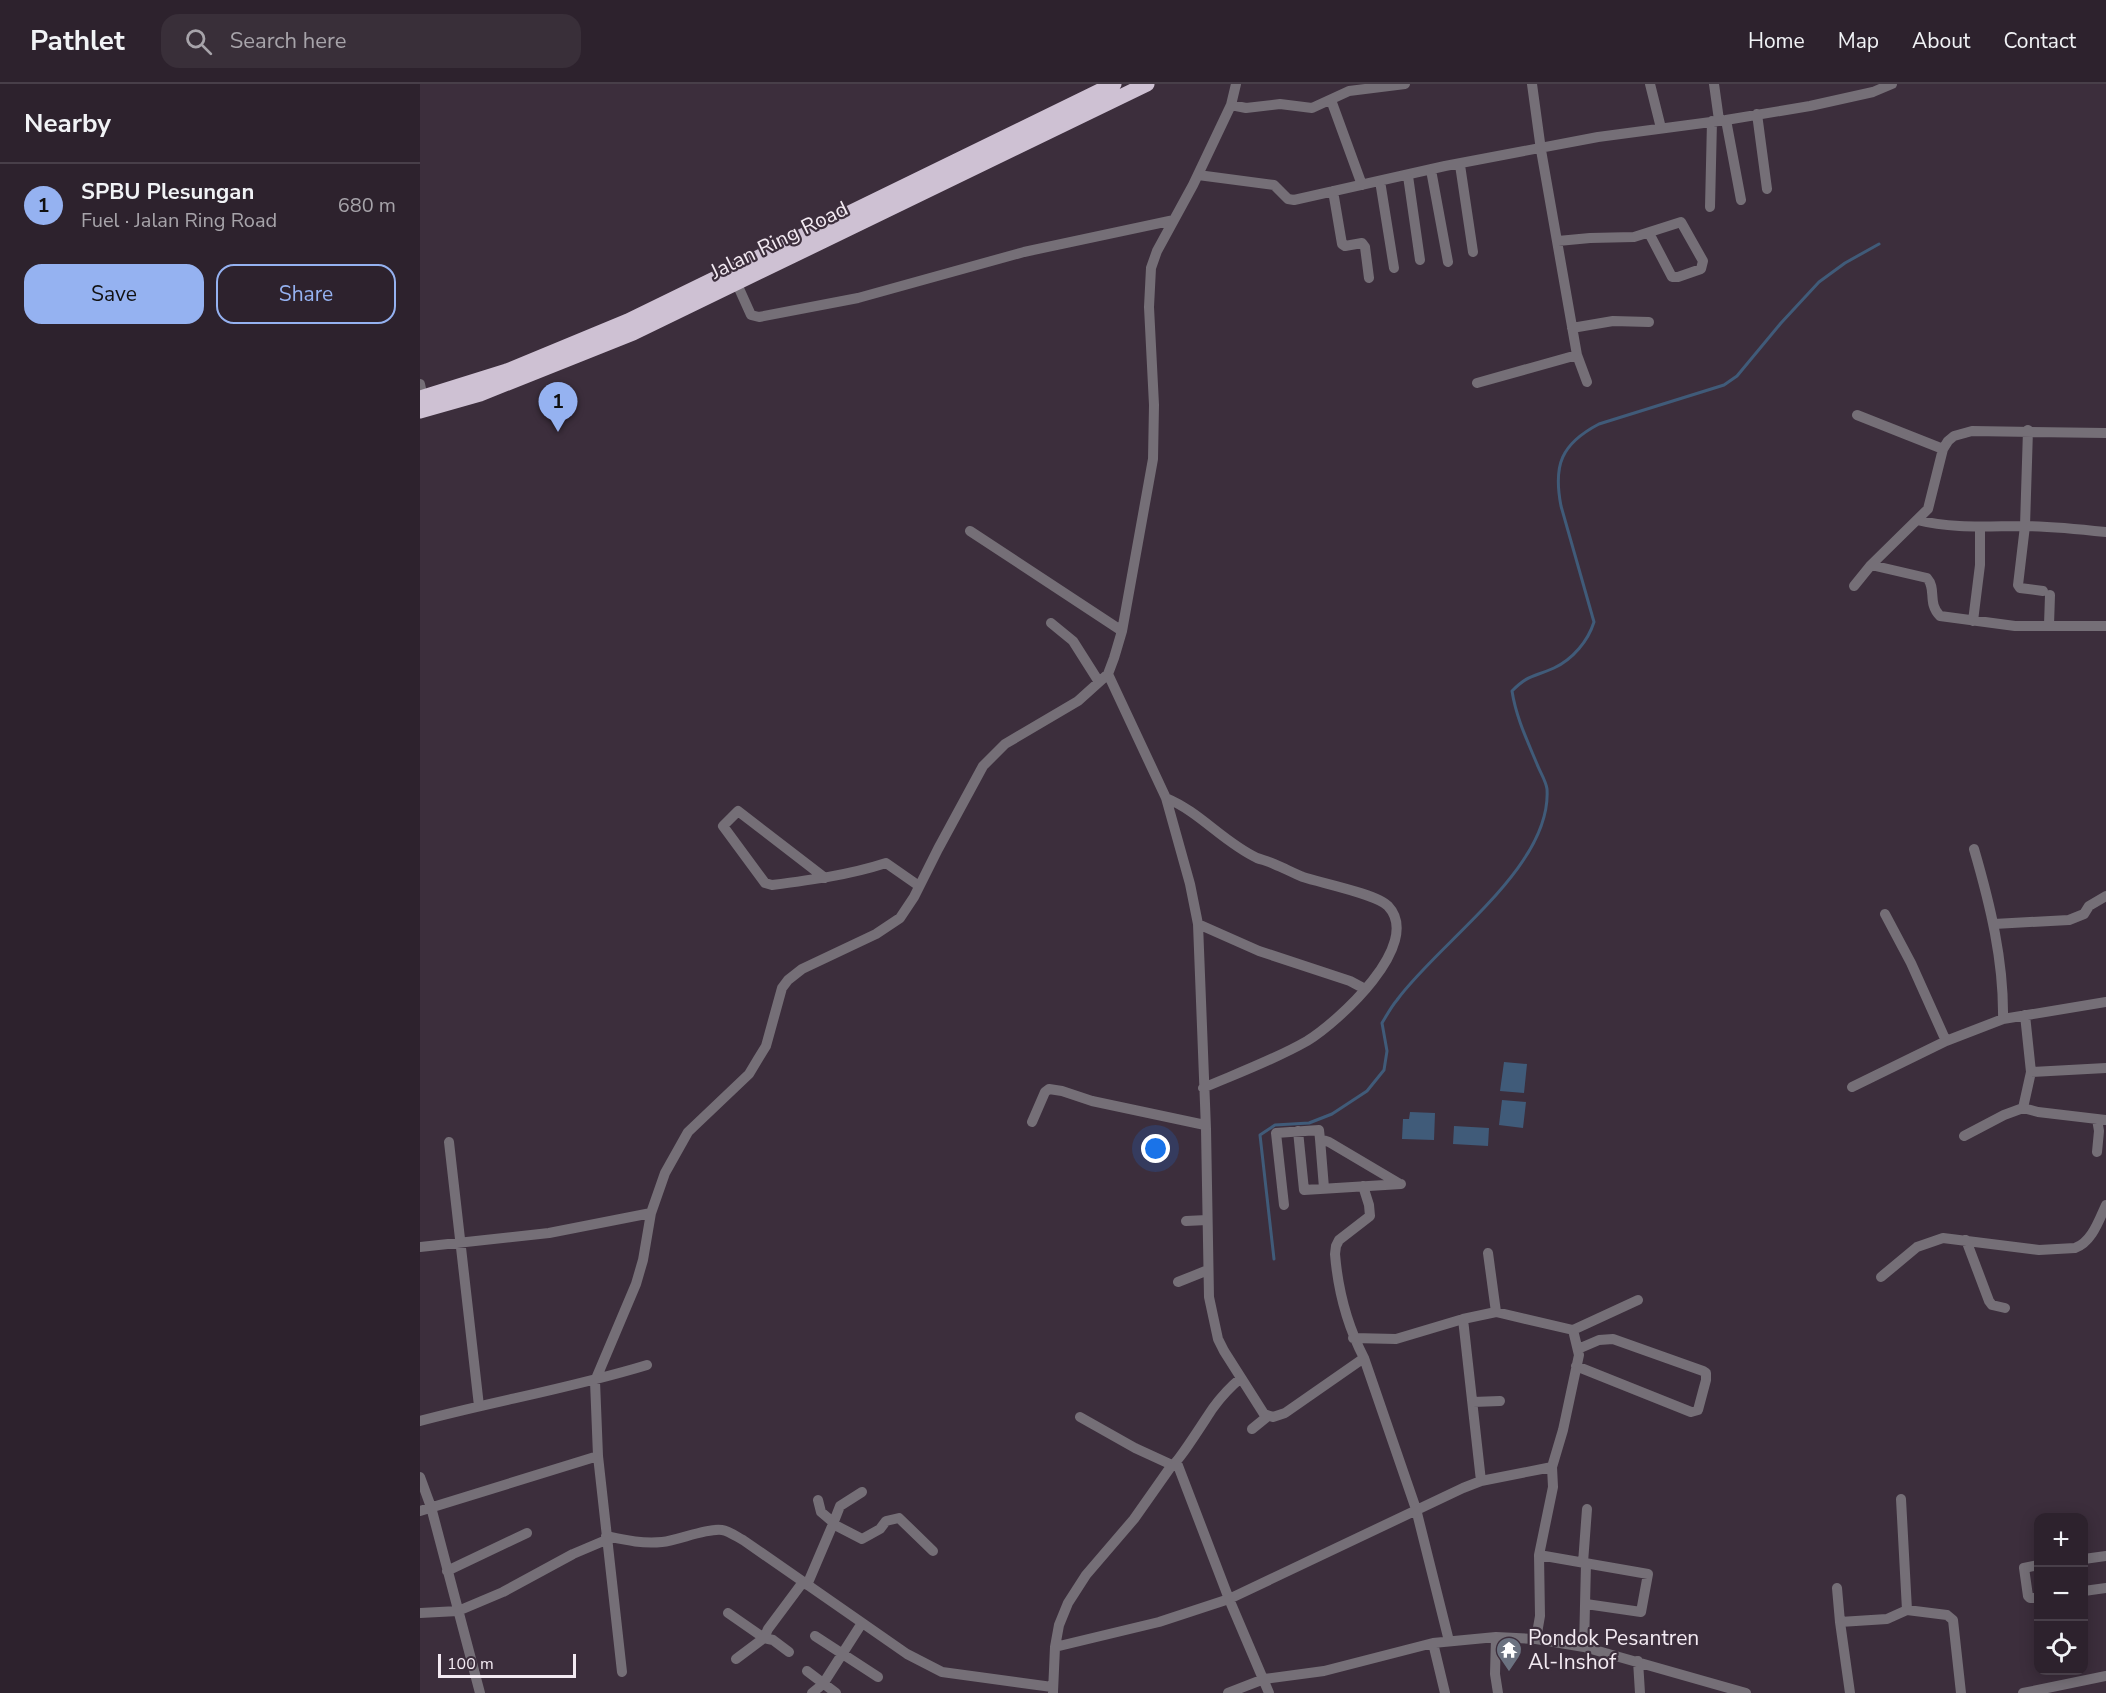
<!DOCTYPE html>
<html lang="en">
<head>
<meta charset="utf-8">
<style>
  body { margin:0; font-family:"Nunito Sans",sans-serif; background:#392f39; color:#f1f3f6 }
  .controls { position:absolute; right:18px; bottom:18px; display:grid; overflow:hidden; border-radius:12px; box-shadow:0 3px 15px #0003 }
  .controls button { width:54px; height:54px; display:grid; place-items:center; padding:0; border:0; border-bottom:2px solid #483f49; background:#2d222d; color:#f1f3f6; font:30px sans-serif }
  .scale { position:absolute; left:18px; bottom:15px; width:138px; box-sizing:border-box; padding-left:6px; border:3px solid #f3eaf2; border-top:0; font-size:16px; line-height:21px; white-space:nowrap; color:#f3eaf2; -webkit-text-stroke:4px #3c2e3c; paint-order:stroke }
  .you { position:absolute; left:736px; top:1065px; width:21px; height:21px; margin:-15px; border:4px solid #fff; border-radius:50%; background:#1a73e8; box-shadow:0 0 0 9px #1a73e833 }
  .badge { display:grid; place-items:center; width:39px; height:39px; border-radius:50%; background:#95b2f1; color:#111; font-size:20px; font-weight:700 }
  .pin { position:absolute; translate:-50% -50px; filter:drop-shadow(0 2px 3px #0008) }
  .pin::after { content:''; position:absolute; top:32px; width:21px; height:18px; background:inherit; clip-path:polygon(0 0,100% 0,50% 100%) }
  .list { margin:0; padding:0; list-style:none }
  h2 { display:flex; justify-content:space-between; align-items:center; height:78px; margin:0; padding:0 24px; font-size:26px }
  h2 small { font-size:20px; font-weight:400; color:#a7a4aa }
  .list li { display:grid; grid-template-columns:39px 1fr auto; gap:18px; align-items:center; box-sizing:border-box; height:84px; padding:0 24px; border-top:2px solid #483f49 }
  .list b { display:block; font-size:22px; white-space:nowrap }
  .list p { margin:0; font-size:20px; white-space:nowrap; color:#a7a4aa }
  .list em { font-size:20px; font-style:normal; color:#a7a4aa }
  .actions { display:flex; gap:12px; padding:18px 24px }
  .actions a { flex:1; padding:14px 0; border:2px solid #95b2f1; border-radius:18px; text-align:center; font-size:21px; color:#95b2f1 }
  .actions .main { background:#95b2f1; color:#111 }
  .icon { flex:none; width:33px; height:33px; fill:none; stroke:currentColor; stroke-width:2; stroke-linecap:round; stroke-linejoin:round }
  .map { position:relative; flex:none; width:1686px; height:1609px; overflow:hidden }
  header { display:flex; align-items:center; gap:36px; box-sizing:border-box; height:84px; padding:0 30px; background:#2d222d; border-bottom:2px solid #483f49 }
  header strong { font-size:28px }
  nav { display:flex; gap:33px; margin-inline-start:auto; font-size:21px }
  .search { width:420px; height:54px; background:#392f39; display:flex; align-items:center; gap:15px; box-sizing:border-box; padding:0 21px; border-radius:18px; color:#a7a4aa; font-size:22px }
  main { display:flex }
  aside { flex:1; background:#2d222d }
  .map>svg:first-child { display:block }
  .water { fill:#405b79 }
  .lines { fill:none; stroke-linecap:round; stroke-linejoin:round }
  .stream { stroke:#405b79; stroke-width:3 }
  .minor { stroke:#756f77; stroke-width:10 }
  .highway { stroke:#cec1d3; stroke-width:15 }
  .labels { text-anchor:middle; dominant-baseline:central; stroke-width:4.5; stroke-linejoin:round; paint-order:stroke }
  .street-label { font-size:21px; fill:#f3eaf2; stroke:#3c2e3c }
  .poi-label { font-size:21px; fill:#f3eaf2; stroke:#3c2e3c; text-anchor:start }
</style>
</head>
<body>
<header>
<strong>Pathlet</strong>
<div class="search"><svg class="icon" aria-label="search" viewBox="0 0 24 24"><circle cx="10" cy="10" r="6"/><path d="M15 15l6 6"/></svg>Search here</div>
<nav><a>Home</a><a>Map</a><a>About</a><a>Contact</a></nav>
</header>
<main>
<aside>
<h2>Nearby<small></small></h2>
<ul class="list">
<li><span class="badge">1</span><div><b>SPBU Plesungan</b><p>Fuel · Jalan Ring Road</p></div><em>680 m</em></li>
</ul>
<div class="actions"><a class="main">Save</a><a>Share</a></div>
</aside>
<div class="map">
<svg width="1686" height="1609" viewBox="0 0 1686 1609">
  <rect width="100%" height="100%" fill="#3c2e3c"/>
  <path class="water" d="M1084 978 1107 980 1104 1009 1080 1007Z
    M1082 1016 1106 1018 1103 1044 1079 1041Z
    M990 1028 1015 1029 1014 1056 982 1055 983 1035H989Z
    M1034 1042 1069 1044 1068 1062 1033 1060Z"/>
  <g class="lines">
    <path class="stream" d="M854 1175 840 1051 855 1041 889 1039 912 1030 947 1007 964 986 967 967 962 939C967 931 971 923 977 916 1019 858 1132 783 1127 705 1126 697 1120 688 1117 680 1107 656 1096 633 1092 607 1109 590 1114 593 1134 584 1153 575 1168 557 1174 538L1141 422C1133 381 1141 360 1179 340L1304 301 1317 292 1361 239 1399 198 1425 179 1459 160"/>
    <path class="minor" d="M1112 0 1121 66 1157 271 1167 298
      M1230 0 1241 44
      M1294 0 1299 36
      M911 16 942 101
      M811 21 826 24 860 20 892 24 929 7 985 0
      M1337 30 1347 105
      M1306 36 1321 116
      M1040 81 1053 168
      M1011 86 1028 178
      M778 91 854 101 868 115 874 116 1025 82 1178 53 1306 36 1390 22 1453 8 1472 0
      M988 92 1000 176
      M960 97 974 184
      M913 107 922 160 925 162 942 159 945 163 949 194
      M1290 123 1292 37
      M1138 157 1170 154 1214 153 1261 138 1283 177 1281 185 1258 193H1252L1229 149
      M317 200 331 231 339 233 438 214 604 168 754 136
      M1152 244 1193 237 1229 238
      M1057 299 1157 271
      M0 300 3 314
      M1437 331 1523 365
      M1608 346 1605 442 1598 501 1600 504 1623 507
      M1497 436C1533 445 1567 442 1603 442 1631 442 1659 445 1686 448
      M550 447 702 547
      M1451 481 1507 494C1517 505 1507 519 1520 532L1595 542H1686
      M1434 502 1451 481 1508 425 1523 365 1528 357 1534 352 1552 347 1686 349
      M1553 537 1560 481V443
      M631 539 653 557 679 598
      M1629 541 1630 511
      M688 590 746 714 770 800 778 840 786 1045 789 1213 798 1255 804 1267 844 1330 853 1333 865 1329 944 1274 996 1425 1029 1557
      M746 714C780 728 803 758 837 774 842 776 848 777 854 780 864 784 873 789 883 793 901 799 957 810 968 822 1004 860 918 938 887 957 854 976 818 989 783 1004
      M1554 765C1570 820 1584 877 1583 935
      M405 794 318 727 303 742 345 799 352 801C391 796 429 791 466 779L499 802
      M1465 830 1491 879 1526 957
      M778 840 839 867 930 897 945 905
      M1574 840 1649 836 1664 830 1669 822 1686 812
      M1605 931 1611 988 1603 1024 1618 1028 1686 1036
      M1611 988 1686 984
      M1432 1003 1526 957 1583 935 1686 918
      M612 1038 625 1008 629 1005 642 1007 672 1017 785 1041
      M878 1047 884 1106 981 1100
      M1544 1052 1584 1031 1603 1024
      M29 1058 59 1322
      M1677 1068 1679 1047 1677 1035
      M943 1102 949 1121 950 1132 919 1156 916 1162 915 1170C918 1207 927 1241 944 1274
      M904 1104 900 1055 909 1058 980 1100
      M864 1121 856 1049 899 1046 900 1055
      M766 1137 787 1136
      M1546 1156 1569 1217 1572 1221 1585 1224
      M0 1163 129 1149 231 1129
      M1068 1169 1076 1228
      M1461 1193 1497 1163 1523 1154 1619 1166 1655 1164C1672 1158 1679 1136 1686 1121
      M758 1198 788 1186
      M1043 1235 1061 1397
      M933 1254 976 1255 1043 1235 1076 1228 1153 1246 1218 1216
      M1156 1282 1271 1328 1278 1326 1286 1296V1289L1283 1287 1193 1255 1179 1256 1158 1265
      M1053 1318 1080 1317
      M660 1333 715 1364 752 1381
      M0 1337C75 1317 152 1304 227 1281
      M832 1345 848 1332
      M757 1379 809 1515 849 1609
      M0 1393 11 1423 60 1609
      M1481 1415 1487 1526
      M398 1416 401 1428 414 1439
      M0 1427 178 1372
      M413 1440 420 1422 442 1408
      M186 1452C205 1456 222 1460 242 1458 259 1456 287 1444 302 1446 309 1447 317 1453 323 1456L487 1570 522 1588 632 1603
      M1119 1471 1228 1490 1221 1528 1166 1520
      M1664 1475 1686 1472
      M1163 1479 1167 1425
      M1618 1481 1604 1484 1608 1512 1610 1514H1618
      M27 1487 107 1449
      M387 1501 413 1440 442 1455 460 1445 466 1437 479 1434 513 1467
      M1417 1504 1420 1538
      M1664 1507 1686 1504
      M0 1529 38 1527 83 1508 153 1470 186 1456
      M308 1529 344 1554 348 1545 383 1498
      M395 1552 458 1593
      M1076 1553 1075 1590 1078 1609
      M1116 1555 1120 1532 1119 1471 1133 1403 1132 1383 1143 1346 1159 1271 1153 1246
      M1013 1559 1025 1609
      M635 1563 739 1538 809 1515 1043 1404 1061 1397 1132 1383
      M1164 1563 1166 1479
      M316 1575 344 1554 353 1556 369 1568
      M1218 1577 1220 1609
      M387 1587 416 1609
      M202 1588 178 1372 175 1297 216 1200 223 1176 231 1129 245 1089 268 1048 329 990 338 975 346 962 362 904 368 896 382 885 456 850 480 834 494 813 518 765 563 682 585 660 658 617 688 590 694 574 702 547 733 375 734 321 729 223 731 184 737 167 773 101 811 21 816 0
      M633 1608 635 1563 639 1541 648 1519 666 1491 714 1435 752 1381C758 1379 786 1334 793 1324 801 1313 810 1303 821 1294
      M392 1609 403 1600 442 1539
      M808 1609 844 1595 904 1587 1013 1559 1076 1553 1116 1555 1164 1563 1326 1609
      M1430 1609 1420 1538 1467 1535 1487 1526 1527 1531 1533 1536 1541 1609
      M1603 1609 1686 1592"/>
    <path class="highway" d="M0 314 87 287 208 237 694 0
      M0 327 60 310 213 249 727 0"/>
  </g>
  <defs>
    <symbol id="temple-pin" viewBox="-11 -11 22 30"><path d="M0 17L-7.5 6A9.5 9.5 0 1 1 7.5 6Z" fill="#6b7280" stroke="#3c2e3c"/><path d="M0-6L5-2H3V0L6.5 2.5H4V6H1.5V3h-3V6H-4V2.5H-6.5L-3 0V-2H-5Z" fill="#fff"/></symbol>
  </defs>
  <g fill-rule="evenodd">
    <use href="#temple-pin" x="1074" y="1551" width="30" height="40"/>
  </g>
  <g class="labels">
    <g class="street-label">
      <text transform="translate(359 156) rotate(-26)">Jalan Ring Road</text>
    </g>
    <g class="poi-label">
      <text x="1108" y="1554">Pondok Pesantren<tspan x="1108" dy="24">Al-Inshof</tspan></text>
    </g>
  </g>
</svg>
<div class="controls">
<button>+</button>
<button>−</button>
<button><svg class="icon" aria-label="locate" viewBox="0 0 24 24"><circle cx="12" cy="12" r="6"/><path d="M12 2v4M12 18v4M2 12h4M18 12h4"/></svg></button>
</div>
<div class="scale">100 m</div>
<div class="you"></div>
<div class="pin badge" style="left:138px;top:348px">1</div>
</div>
</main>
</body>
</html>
